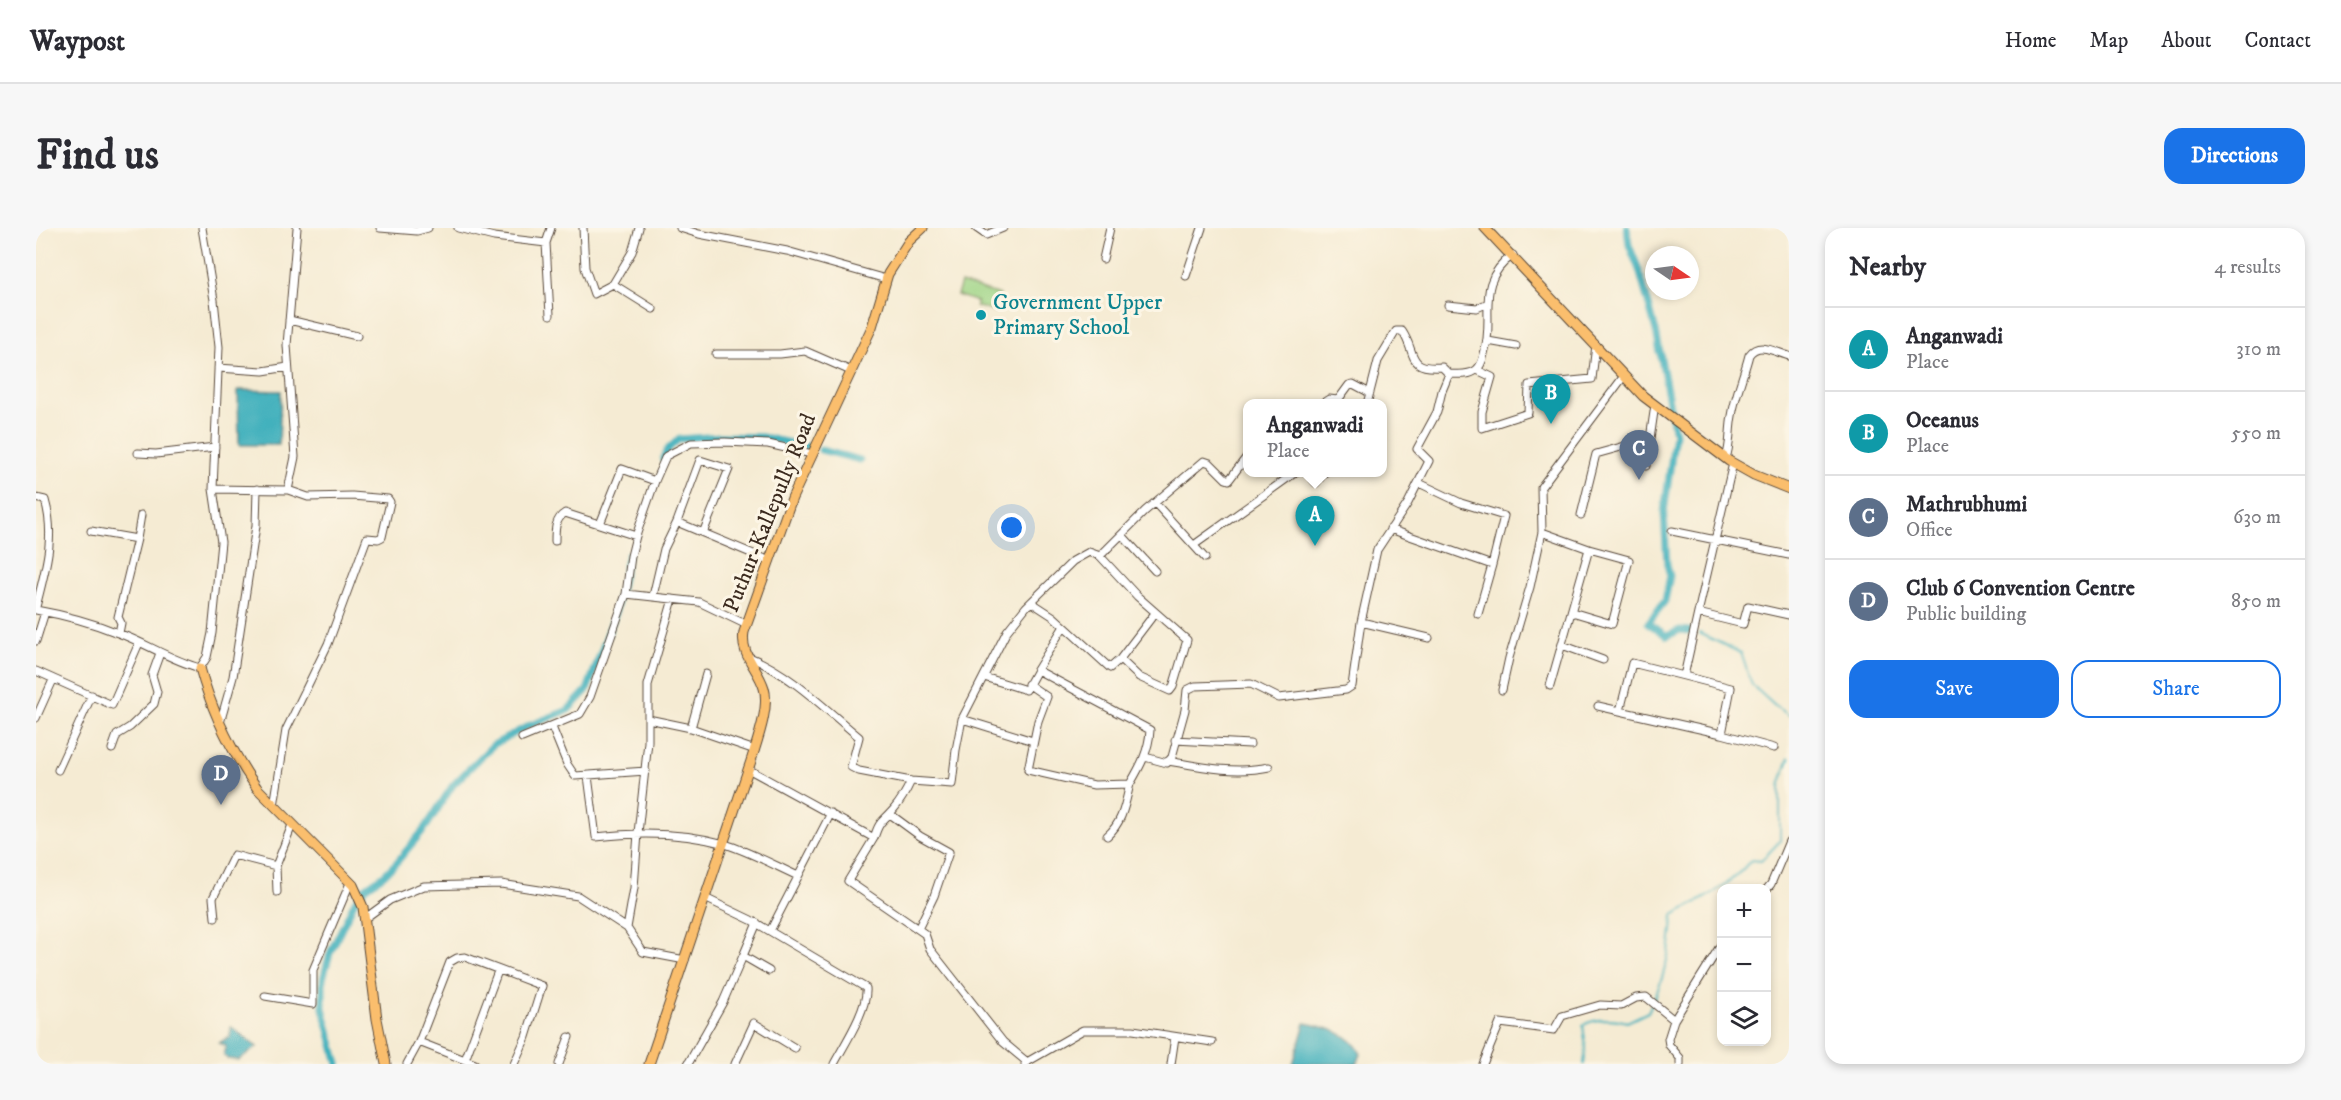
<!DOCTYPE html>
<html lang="en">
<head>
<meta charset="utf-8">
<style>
  body { margin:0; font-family:"IM FELL DW Pica",serif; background:#f7f7f7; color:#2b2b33 }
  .controls { position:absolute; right:18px; bottom:18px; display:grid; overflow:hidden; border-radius:12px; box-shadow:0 3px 9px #0003 }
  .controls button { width:54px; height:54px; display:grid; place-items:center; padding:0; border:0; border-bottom:2px solid #e1e1e2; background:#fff; color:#2b2b33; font:30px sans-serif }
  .compass { position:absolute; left:1609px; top:18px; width:54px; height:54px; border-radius:50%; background:#fff; box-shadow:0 3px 9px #0003; rotate:103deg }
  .you { position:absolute; left:976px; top:300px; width:21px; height:21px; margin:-15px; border:4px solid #fff; border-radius:50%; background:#1a73e8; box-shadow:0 0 0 9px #1a73e833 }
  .badge { display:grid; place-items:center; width:39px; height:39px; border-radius:50%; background:#1a73e8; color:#fff; font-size:20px; font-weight:700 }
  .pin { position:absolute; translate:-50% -50px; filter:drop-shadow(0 2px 3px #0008) }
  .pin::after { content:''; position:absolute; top:32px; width:21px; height:18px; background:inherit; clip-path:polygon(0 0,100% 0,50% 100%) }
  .popup { position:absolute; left:1207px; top:171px; width:144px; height:78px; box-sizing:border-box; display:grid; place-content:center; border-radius:12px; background:#fff; filter:drop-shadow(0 2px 4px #0005); font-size:20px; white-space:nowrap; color:#7c7c81 }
  .popup b { font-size:22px; color:#2b2b33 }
  .popup::after { content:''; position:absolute; left:50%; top:100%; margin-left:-12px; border:12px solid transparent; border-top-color:#fff }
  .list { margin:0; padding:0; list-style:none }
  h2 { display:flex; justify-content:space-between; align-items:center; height:78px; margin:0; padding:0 24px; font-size:26px }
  h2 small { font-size:20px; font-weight:400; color:#7c7c81 }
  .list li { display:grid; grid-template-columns:39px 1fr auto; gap:18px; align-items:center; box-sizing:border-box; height:84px; padding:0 24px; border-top:2px solid #e1e1e2 }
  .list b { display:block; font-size:22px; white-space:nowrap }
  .list p { margin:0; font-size:20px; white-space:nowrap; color:#7c7c81 }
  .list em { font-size:20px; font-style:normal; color:#7c7c81 }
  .actions { display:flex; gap:12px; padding:18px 24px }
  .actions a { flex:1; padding:14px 0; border:2px solid #1a73e8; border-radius:18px; text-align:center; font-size:21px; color:#1a73e8 }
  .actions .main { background:#1a73e8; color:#fff }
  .icon { flex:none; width:33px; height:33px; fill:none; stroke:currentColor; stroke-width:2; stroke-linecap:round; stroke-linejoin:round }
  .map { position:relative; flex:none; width:1753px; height:836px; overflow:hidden; border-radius:18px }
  header { display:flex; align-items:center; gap:36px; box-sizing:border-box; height:84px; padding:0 30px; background:#fff; border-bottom:2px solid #e1e1e2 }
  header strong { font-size:28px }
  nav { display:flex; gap:33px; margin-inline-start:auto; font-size:21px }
  .intro { display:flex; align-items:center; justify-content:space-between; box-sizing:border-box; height:144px; padding:0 36px }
  h1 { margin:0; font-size:42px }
  .button { padding:15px 27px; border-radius:18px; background:#1a73e8; color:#fff; font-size:21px; font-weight:700 }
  main { display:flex; gap:36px; padding:0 36px }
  aside { flex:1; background:#fff; border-radius:18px; box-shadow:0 3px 9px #0003 }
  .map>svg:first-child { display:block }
  .green { fill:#9dd485; stroke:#6c7f52; stroke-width:1.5 }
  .water { fill:#42b1bd; stroke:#3e6e6e; stroke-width:1.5 }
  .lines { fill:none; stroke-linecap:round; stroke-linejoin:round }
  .stream { stroke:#42b1bd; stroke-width:2 }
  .canal { stroke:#42b1bd; stroke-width:7 }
  .minor-casing { stroke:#574739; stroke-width:9 }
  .major-casing { stroke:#574739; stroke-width:11 }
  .minor { stroke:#fff; stroke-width:7 }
  .major { stroke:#fabe6d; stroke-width:9 }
  .culture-dot { fill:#0f9aa8; stroke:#fcf5e5; stroke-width:2 }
  .labels { text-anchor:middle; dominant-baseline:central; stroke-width:6; stroke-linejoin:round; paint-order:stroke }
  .culture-label { font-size:22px; fill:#0d838f; stroke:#fcf5e5; text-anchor:start }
  .street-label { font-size:22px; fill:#3b2a1e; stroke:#fcf5e5 }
</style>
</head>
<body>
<header>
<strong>Waypost</strong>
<nav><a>Home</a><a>Map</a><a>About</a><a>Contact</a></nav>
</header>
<div class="intro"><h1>Find us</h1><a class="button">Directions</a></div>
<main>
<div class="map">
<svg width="1753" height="836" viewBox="0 0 1753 836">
  <rect width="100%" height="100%" fill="#fcf5e5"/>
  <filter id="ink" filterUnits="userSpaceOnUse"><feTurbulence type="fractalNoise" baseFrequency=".0167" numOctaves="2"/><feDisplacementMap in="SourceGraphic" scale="12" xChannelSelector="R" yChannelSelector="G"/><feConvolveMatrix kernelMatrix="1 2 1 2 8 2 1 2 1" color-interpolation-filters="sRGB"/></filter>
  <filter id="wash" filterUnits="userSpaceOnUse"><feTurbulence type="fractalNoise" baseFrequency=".008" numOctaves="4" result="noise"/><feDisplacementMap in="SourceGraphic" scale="24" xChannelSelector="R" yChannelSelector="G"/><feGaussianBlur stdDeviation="1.35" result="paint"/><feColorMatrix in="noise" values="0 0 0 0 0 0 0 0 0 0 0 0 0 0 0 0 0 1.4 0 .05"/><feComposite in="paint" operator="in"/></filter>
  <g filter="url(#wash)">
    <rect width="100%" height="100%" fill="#f5ebd3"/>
    <path class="green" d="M925 55 964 67 958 84 940 78 941 74 921 67Z"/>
    <path class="water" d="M202 162 245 163 243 217H203Z
      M1269 795C1290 799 1316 805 1325 826L1321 836H1257Z
      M195 799 221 819 203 832 192 831 188 827 190 818 183 815 194 809Z"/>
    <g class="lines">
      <path class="stream" d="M1663 405 1705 425 1716 457 1740 479 1753 487
        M1548 836 1550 820 1547 797C1562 790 1575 789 1591 794L1612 784C1627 754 1636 720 1637 687 1666 672 1694 658 1715 632L1725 633 1744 613V558L1753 530"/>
      <path class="canal" d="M1591 0 1593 17 1603 42 1620 103 1639 206 1628 284 1631 336 1634 348 1629 373 1612 395 1631 408 1644 402 1653 403
        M785 222 824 232
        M627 231 631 222 643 211 685 208 726 209 773 219
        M302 836 287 780V751L294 725 319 673 329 660 348 647 361 634 390 599 417 557 457 517 492 498 532 482 551 462 579 386 592 327"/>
    </g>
  </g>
  <g filter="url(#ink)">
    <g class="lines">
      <defs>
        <path id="minor" d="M344 0 381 3 392 0
          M422 0 458 9 510 15 515 0
          M547 0 549 40 558 66 577 56 596 24 603 0
          M644 0 663 6 751 23 850 51
          M940 0 950 7 967 0
          M510 15 514 87
          M1067 31 1074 0
          M1150 48 1166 0
          M577 56 617 81
          M1412 77 1441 80 1450 76
          M253 92 321 108
          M1452 113 1480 118
          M680 126H744L769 123 815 143
          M182 140 227 143 252 139
          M1441 142 1456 149 1446 184V200L1492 185 1493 157 1556 151 1560 117
          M1285 176 1293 171 1302 172 1313 157 1317 156 1334 165
          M1331 176 1342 133 1360 103H1366C1381 125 1370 142 1406 139L1413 146
          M102 225 120 226 179 219
          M1690 230C1695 216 1693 203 1696 188 1699 167 1708 147 1713 127 1723 113 1739 124 1753 128
          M1697 235 1662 385 1707 396 1712 378 1753 387
          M1610 238 1619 177
          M1271 244 1280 255 1289 244
          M177 261 252 262 259 229 251 117 261 0
          M0 270 9 272C20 310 9 342 0 379
          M1119 275 1169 330
          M1545 287 1560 226 1614 211
          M564 296 586 241 619 253
          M1354 301 1456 337 1468 288 1425 275 1383 255
          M55 303 101 311
          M1636 303 1753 327
          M1506 304 1553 321 1514 458
          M667 305 693 241 664 232 641 294 734 333
          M1086 307 1119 343
          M519 313C519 302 519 291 529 285L600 308
          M1158 317 1260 244
          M590 366 663 374 711 397
          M617 368 628 321 641 294
          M995 374 1018 389 1074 440 1084 431 1103 449 1134 463 1137 459 1151 412 1101 368 1064 328
          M0 382C28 387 55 394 82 405 110 415 134 432 164 440L171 429 176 405 185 314 177 261 183 119 178 72 166 0
          M1536 384 1576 396 1593 332 1553 321
          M1442 386 1456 337
          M1325 394 1393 410
          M83 405 85 395 82 389 101 311 105 287
          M0 413 9 384
          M1526 417 1567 432
          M711 428C754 445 788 480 823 509L815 539 823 543 875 553
          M1084 431 1119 385
          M0 443 76 477 103 415
          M1648 448 1596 435 1584 483 1686 506 1695 460 1648 448 1662 385
          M948 449 990 462 1001 442
          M992 456 1011 469 1002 493 992 542 1058 557 1094 556C1104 539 1113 523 1114 502L1001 442 1028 398
          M1466 462 1473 430 1494 359 1506 304 1505 259 1588 148
          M1562 478 1584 483
          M0 490 17 452
          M612 491 655 500 719 522
          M926 491 997 513
          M184 495 197 449 220 298 221 261
          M516 499 531 536 539 548 610 543
          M655 500 670 446
          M1686 506 1738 520
          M486 510 544 486 554 469 590 366 595 328 600 308 619 253 630 228 655 215 689 214 732 216 776 226
          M1139 512 1214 516
          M76 521 81 507 94 499 118 476 121 464 116 447 124 425
          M1109 529 1131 535 1136 529 1149 482 1151 462 1159 458 1215 456 1243 470 1310 462 1316 458 1325 394 1341 322 1372 275 1393 233 1381 221 1401 184 1406 163 1413 146C1421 146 1433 148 1440 142 1444 139 1447 131 1448 126 1460 88 1437 55 1477 27
          M1132 533C1166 539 1199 546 1233 539
          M712 541 838 610 812 653 889 706 894 721 967 814 991 834 989 836
          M22 542 56 467
          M552 548 560 609C603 604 647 604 689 616 714 624 738 637 762 648
          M238 578 250 502 292 416 331 310 342 311 346 309 354 274 352 271 316 268 272 269 252 262
          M854 586 884 608 913 624 898 668 882 701
          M1071 608C1087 594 1089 576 1094 556
          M838 610C844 591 846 595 857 582 865 573 870 564 875 553L916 556 920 522 926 491 971 403 990 379 1037 333 1053 324 1064 328 1109 283 1168 233 1174 235 1190 251 1193 252 1212 227
          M1730 662 1735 656 1753 613
          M241 664 240 638 256 597
          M669 670 715 692 830 760C832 781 808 817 798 836
          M179 690 177 670 198 627 240 638
          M328 691 354 672 388 658 465 656 542 668 591 700 607 724 649 732
          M721 695 707 728 733 743
          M591 700 598 660 602 605 612 514V457L637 371
          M734 703 795 585
          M229 768 277 776V742L314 655
          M383 814 439 836
          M429 832 462 743
          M991 834 1047 802H1097L1176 814
          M371 836 383 814 414 734 421 730 429 729 506 758 490 809 478 836
          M523 836 533 809
          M652 836 687 774 707 728
          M699 836 718 795 759 820
          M1135 836 1139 809
          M1447 836 1464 795 1518 802 1526 788 1564 777 1585 778 1600 770 1610 769 1638 792
          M1644 836V830L1633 817 1632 811 1638 792 1686 715"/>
        <path id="major" d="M1449 0 1607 168 1693 233 1718 247 1753 261
          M164 440C176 484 195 523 221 560L317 657 327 679 341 791 350 836
          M613 836 715 533C721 513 734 479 728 460 722 440 704 427 708 404L756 270 836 99 852 46 873 13 887 0"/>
      </defs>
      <use href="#minor" class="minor-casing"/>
      <use href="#major" class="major-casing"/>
      <use href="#minor" class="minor"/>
      <use href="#major" class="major"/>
    </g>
  </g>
  <circle class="culture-dot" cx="945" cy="87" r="6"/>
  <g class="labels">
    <g class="culture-label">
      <text x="957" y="74">Government Upper<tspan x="957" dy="25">Primary School</tspan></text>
    </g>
    <g class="street-label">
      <text transform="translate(734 285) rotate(-68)">Puthur-Kallepully Road</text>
    </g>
  </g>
</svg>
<div class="controls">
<button>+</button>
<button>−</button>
<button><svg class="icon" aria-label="layers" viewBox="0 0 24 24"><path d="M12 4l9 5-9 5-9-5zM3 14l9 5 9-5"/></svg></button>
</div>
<svg class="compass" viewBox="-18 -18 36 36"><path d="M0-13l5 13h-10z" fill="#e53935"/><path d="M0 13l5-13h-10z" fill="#7c7c81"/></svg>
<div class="you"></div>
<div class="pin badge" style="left:1279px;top:318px;background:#0f9aa8">A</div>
<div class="popup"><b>Anganwadi</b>Place</div>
<div class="pin badge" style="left:1515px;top:196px;background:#0f9aa8">B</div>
<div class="pin badge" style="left:1603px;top:252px;background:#5c6f8a">C</div>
<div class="pin badge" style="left:185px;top:577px;background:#5c6f8a">D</div>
</div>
<aside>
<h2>Nearby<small>4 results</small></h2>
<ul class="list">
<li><span class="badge" style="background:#0f9aa8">A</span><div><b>Anganwadi</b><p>Place</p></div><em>310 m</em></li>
<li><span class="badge" style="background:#0f9aa8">B</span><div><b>Oceanus</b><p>Place</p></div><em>550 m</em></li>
<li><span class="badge" style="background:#5c6f8a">C</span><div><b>Mathrubhumi</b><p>Office</p></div><em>630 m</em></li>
<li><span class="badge" style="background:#5c6f8a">D</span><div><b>Club 6 Convention Centre</b><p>Public building</p></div><em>850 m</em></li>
</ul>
<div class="actions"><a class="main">Save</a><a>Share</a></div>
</aside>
</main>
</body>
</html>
